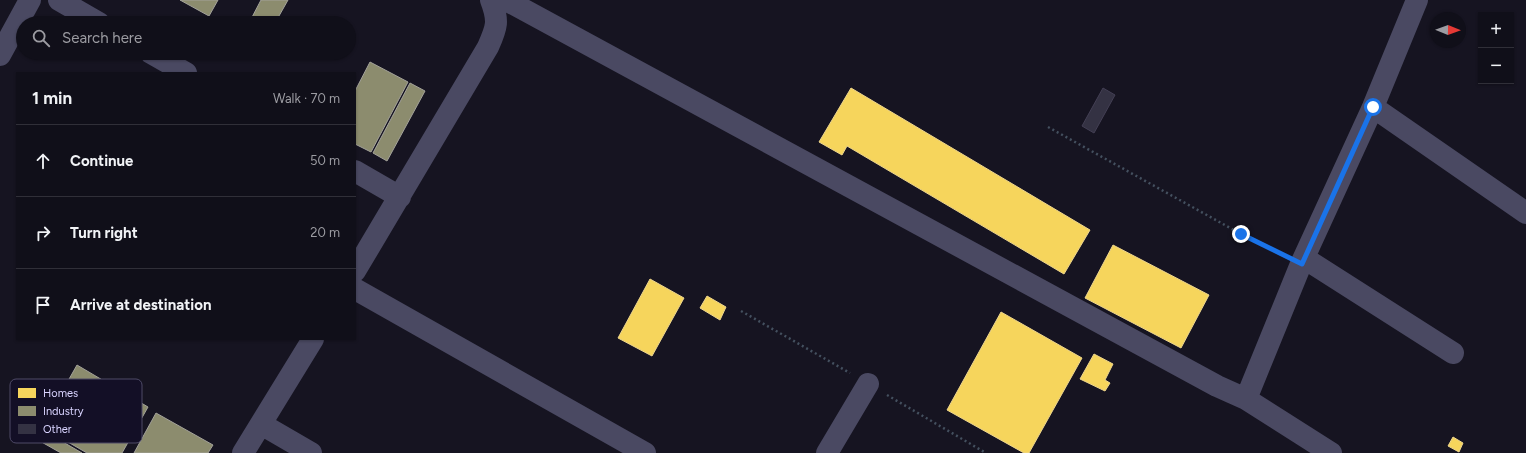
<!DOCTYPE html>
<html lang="en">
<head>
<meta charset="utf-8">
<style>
  body { margin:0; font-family:Figtree,sans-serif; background:#191822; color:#f1f3f6 }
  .controls { position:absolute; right:12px; top:12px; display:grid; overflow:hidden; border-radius:0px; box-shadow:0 1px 3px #0004 }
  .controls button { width:36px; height:36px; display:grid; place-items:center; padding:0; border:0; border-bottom:1px solid #302f38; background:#100f19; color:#f1f3f6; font:20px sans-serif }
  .compass { position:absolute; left:1430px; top:12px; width:36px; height:36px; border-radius:50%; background:#100f19; box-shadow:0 1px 3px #0004; rotate:91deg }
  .stop { position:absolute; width:12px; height:12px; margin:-9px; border:3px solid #1a73e8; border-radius:50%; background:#fff }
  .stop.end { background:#1a73e8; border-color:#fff; box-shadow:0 1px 4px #0008 }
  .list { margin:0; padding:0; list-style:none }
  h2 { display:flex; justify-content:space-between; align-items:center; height:52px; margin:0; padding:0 16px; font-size:17px }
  h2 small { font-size:13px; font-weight:400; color:#9c9ca2 }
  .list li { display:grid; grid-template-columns:26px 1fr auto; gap:12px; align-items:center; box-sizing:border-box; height:72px; padding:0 16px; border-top:1px solid #302f38 }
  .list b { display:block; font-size:15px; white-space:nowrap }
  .list em { font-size:13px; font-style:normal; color:#9c9ca2 }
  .icon { flex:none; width:22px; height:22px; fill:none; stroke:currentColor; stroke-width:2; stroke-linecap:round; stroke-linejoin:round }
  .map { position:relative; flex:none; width:1526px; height:453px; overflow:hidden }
  .search { position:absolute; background:#100f19; box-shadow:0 1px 3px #0004; left:16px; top:16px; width:340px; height:44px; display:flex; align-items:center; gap:10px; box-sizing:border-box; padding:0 14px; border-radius:22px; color:#9c9ca2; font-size:15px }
  .panel { position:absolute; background:#100f19; box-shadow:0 1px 3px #0004; left:16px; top:72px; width:340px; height:268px; border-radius:0px }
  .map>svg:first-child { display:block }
  .homes { fill:#f6d55c; stroke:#edd58d }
  .industry { fill:#8c8c6e; stroke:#a3a29a }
  .building { fill:#343243; stroke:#433f54 }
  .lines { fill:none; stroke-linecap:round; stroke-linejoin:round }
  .path { stroke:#44505f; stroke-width:2.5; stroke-dasharray:2 3; stroke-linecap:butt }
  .minor { stroke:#4a4962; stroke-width:22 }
  .route { stroke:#1a73e8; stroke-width:5 }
  .key { fill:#130f26; stroke:#4e4a67; stroke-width:1 }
  .key-label { font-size:11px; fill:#d9d4ff }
</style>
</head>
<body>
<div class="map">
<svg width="1526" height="453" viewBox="0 0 1526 453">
  <rect width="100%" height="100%" fill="#161421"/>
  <path class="homes" d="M851 88 1090 230 1064 274 847 146 842 155 819 142Z
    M1113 245 1209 295 1181 348 1085 298Z
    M650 279 684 298 652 356 618 338Z
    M707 296 726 307 720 320 700 308Z
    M1001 312 1082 358 1029 453H1024L947 410Z
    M1094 354 1113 364 1105 380 1110 383 1105 391 1080 379Z
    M1453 437 1463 443 1459 452 1448 446Z"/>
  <path class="industry" d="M180 0H218L209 16Z
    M261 0H288L275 23H249Z
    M370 62 408 82 371 152 355 144V91Z
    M410 83 425 91 387 161 373 153Z
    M77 365 148 407 122 453H87L42 427Z
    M156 413 213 445 208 453H134Z
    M37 427 82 453H61L31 436Z"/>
  <path class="building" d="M1103 88 1115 95 1094 133 1082 126Z"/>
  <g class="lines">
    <path class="path" d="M1048 127 1241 234 1281 254
      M741 311 850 373
      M887 395 986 453"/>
    <path class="minor" d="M59 0 99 23
      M506 0 1217 386 1246 399 1301 264 1373 107 1417 0
      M151 53 186 73
      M0 55 30 0
      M1373 107 1526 213
      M355 171 400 197
      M1304 258 1453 353
      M355 271 488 47C497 27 499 21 491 0
      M355 289 645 453
      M1246 399 1331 453
      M261 424 311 453
      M243 453 313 339
      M827 453 868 384"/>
  </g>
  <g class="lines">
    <path class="route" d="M1241 234 1302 264 1373 107"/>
  </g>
  <rect x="10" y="379" width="132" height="64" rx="6" class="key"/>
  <rect x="18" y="388" width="18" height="10" fill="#f6d55c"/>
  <rect x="18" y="406" width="18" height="10" fill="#8c8c6e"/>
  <rect x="18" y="424" width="18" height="10" fill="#343243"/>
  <g class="key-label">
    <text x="43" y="397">Homes</text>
    <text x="43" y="415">Industry</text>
    <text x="43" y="433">Other</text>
  </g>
</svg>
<div class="controls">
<button>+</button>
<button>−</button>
</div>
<svg class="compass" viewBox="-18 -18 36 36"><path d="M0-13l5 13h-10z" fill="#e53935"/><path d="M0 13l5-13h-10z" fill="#9c9ca2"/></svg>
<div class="stop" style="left:1373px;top:107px"></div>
<div class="stop end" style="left:1241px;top:234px"></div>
<div class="search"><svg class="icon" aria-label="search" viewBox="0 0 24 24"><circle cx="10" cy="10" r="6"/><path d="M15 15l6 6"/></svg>Search here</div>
<section class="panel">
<h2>1 min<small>Walk · 70 m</small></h2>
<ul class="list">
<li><svg class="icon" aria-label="ahead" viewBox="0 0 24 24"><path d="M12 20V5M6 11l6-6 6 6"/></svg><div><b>Continue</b></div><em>50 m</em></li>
<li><svg class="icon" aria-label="right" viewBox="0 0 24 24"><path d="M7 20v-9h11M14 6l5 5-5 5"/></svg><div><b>Turn right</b></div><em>20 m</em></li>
<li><svg class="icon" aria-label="arrive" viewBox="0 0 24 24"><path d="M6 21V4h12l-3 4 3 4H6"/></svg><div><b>Arrive at destination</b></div></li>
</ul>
</section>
</div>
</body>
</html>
